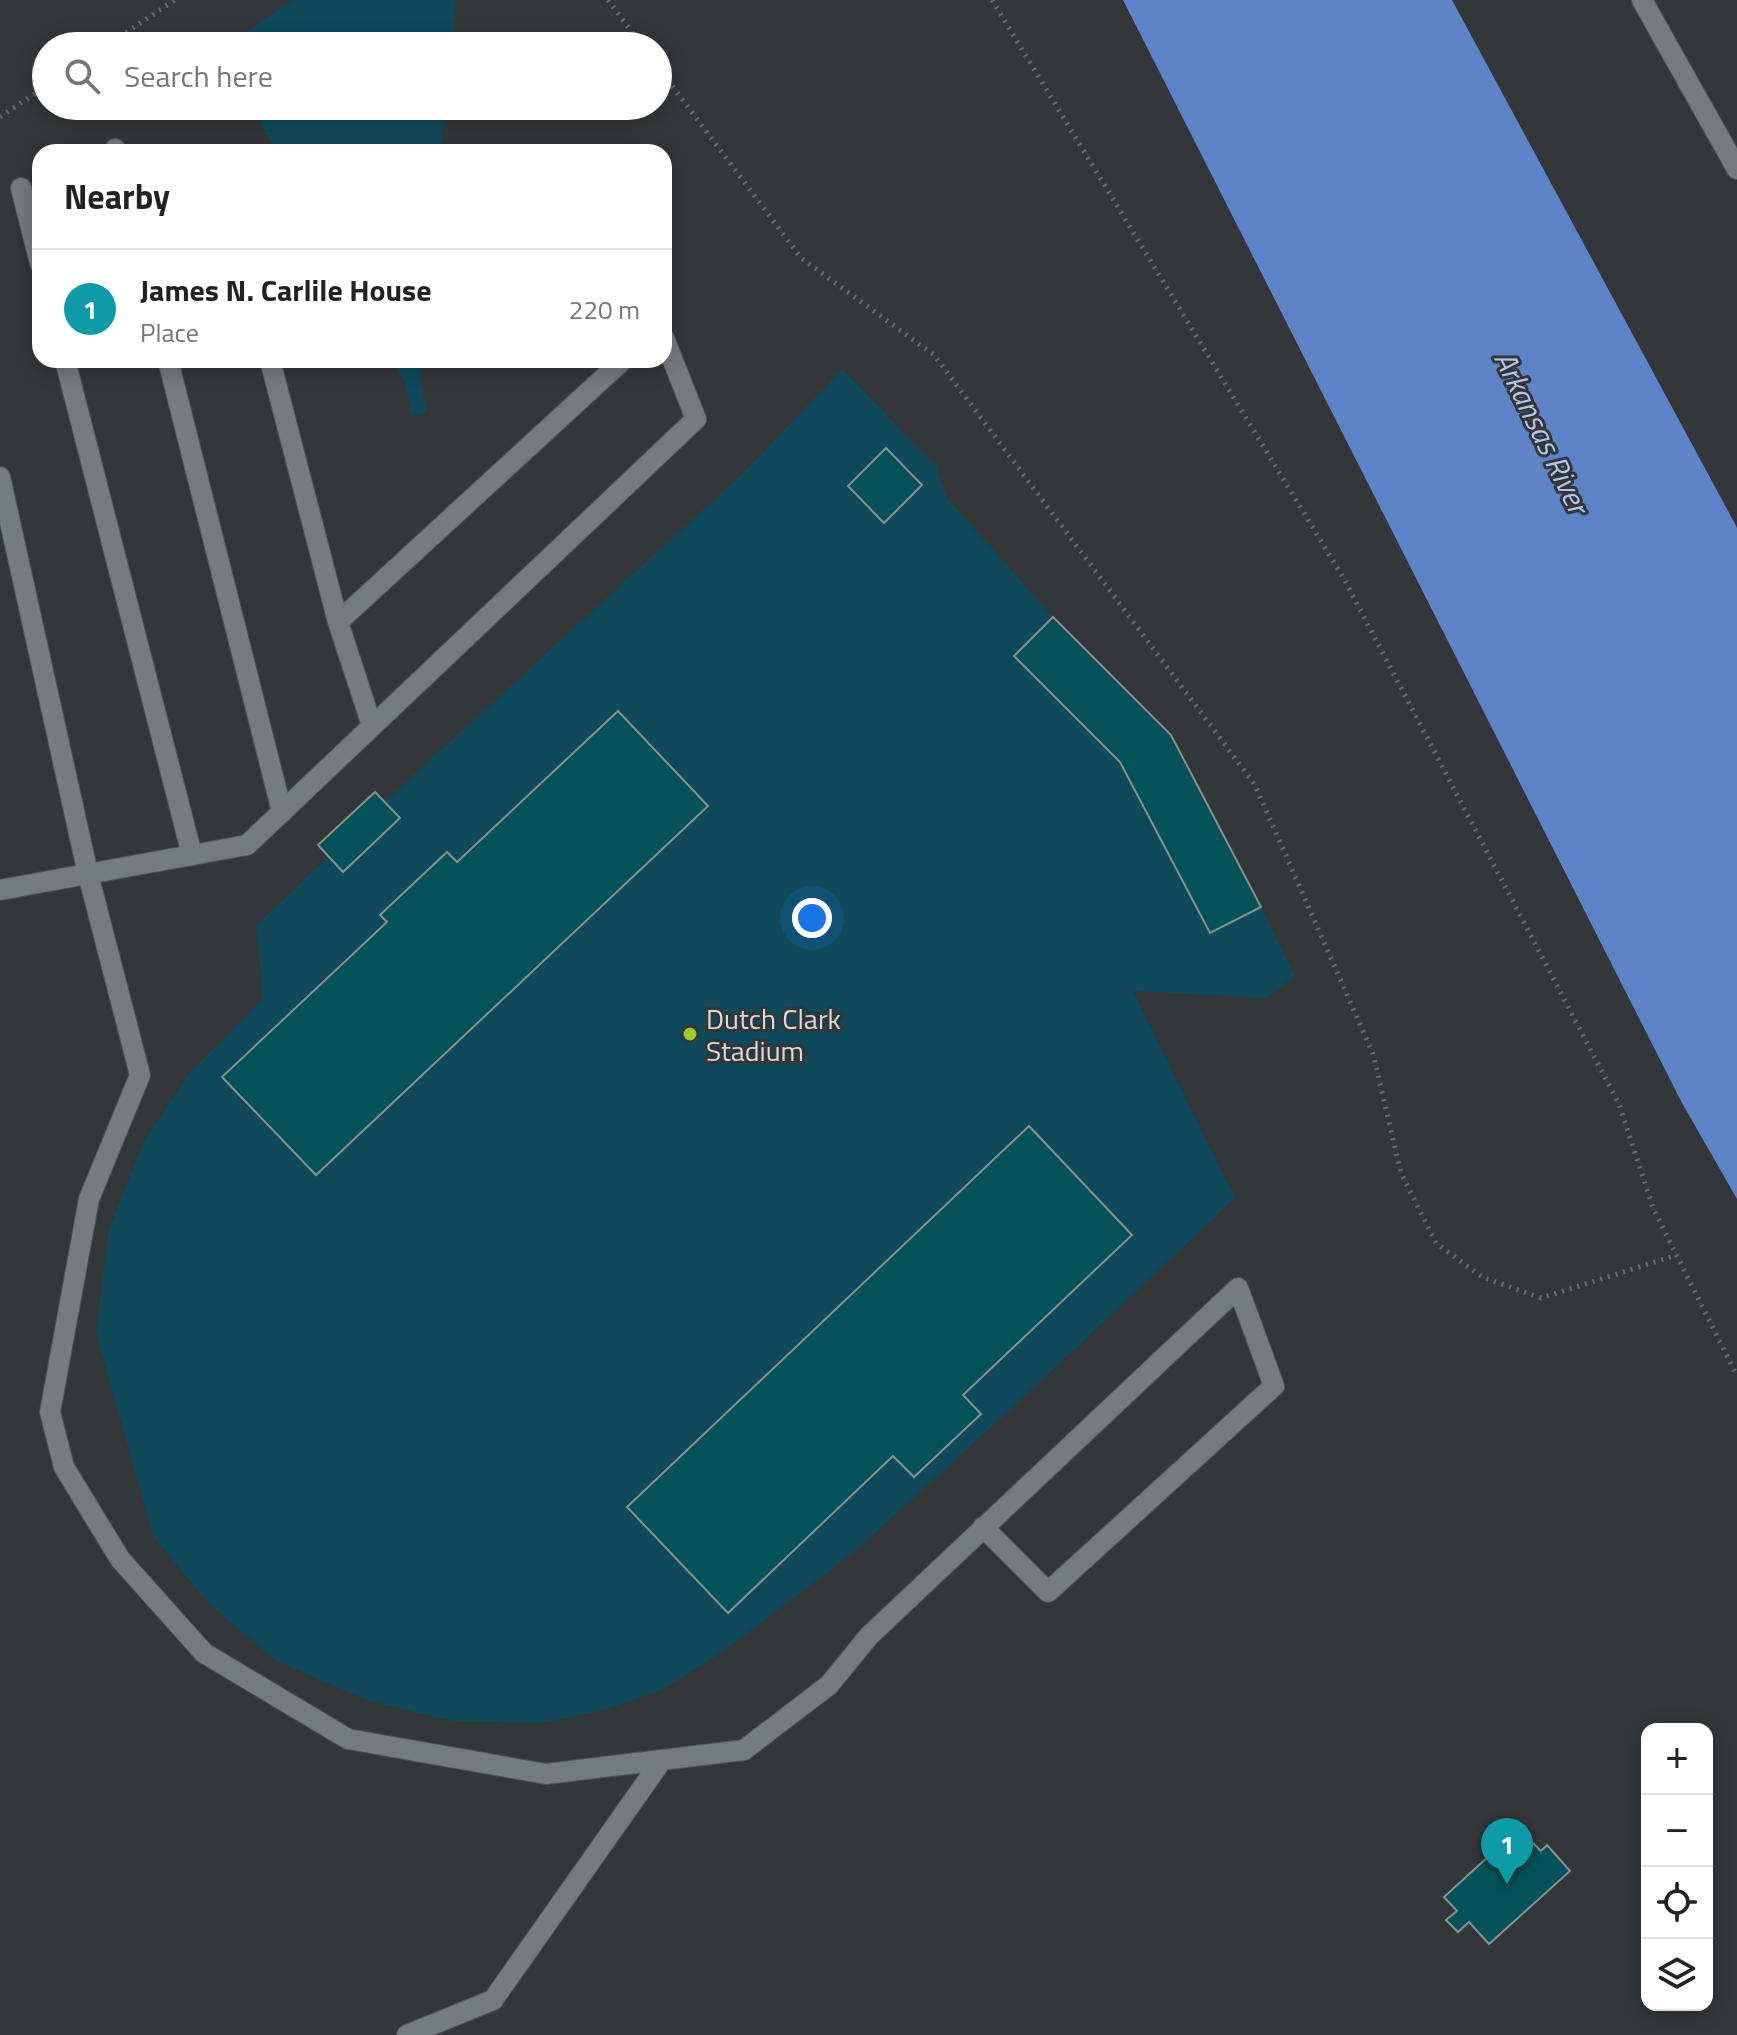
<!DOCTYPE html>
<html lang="en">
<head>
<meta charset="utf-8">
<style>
  body { margin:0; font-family:"Titillium Web",sans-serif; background:#f6f6f6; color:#222 }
  .controls { position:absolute; right:24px; bottom:24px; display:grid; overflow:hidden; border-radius:16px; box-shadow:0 4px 20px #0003 }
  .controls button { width:72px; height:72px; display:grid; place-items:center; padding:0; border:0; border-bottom:2px solid #e0e0e0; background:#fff; color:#222; font:40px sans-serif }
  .you { position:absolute; left:812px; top:918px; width:28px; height:28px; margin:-20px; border:6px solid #fff; border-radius:50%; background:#1a73e8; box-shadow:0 0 0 12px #1a73e833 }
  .badge { display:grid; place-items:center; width:52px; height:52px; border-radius:50%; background:#ea580c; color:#fff; font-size:26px; font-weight:700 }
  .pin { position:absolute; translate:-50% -66px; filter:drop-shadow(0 2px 4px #0008) }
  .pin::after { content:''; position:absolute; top:42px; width:28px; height:24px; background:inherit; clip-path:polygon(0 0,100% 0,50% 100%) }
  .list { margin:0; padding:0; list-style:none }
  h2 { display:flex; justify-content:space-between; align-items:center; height:104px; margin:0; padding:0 32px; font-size:34px }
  h2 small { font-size:26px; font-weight:400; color:#767676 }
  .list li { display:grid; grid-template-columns:52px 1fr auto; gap:24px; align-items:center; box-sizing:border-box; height:120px; padding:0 32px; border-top:2px solid #e0e0e0 }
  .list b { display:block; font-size:30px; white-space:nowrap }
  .list p { margin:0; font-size:26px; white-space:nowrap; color:#767676 }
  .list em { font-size:26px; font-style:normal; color:#767676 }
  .icon { flex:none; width:44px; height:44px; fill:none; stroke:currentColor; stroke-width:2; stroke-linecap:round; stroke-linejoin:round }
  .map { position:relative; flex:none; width:1737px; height:2035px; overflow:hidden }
  .search { position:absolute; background:#fff; box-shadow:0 4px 20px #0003; left:32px; top:32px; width:640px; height:88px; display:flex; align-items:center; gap:20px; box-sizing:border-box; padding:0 28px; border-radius:44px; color:#767676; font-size:30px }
  .panel { position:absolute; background:#fff; box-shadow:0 4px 20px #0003; left:32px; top:144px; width:640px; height:224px; border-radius:24px }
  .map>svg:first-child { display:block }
  .green { fill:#0f495a }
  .water { fill:#5f83c8 }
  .building { fill:#025359; stroke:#8a8f90; stroke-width:2 }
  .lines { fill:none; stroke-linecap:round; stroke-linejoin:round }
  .service-casing { stroke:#4f5455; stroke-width:22 }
  .minor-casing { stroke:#4f5455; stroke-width:22 }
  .path { stroke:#696d6e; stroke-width:5; stroke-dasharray:2 6; stroke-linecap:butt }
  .service { stroke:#767b7d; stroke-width:20 }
  .minor { stroke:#767b7d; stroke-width:20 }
  .poi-dot { fill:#9dca30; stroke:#333739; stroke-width:3 }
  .labels { text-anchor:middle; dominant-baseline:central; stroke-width:6; stroke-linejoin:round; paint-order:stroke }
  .poi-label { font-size:28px; fill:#d9dcdd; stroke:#333739; text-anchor:start }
  .water-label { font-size:30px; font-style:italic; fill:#b4c8ee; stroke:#333739 }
</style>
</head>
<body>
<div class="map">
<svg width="1737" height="2035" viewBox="0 0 1737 2035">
  <rect width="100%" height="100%" fill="#333739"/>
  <path class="green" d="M293 0H456L452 46H225Z
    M251 106H446L441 152H277Z
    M392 360H422L420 379 427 412 412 416 405 383Z
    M842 369 936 466 947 498 1053 617 1171 735 1261 907 1295 976 1265 998 1133 991 1235 1198 1025 1396 854 1552 721 1653 660 1691 598 1712 540 1723 452 1721 369 1701 276 1661 209 1604 153 1536 96 1333 109 1229 144 1140 191 1071 263 998 256 925 328 857 318 845 375 792 385 801 744 472Z"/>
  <path class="water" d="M1123 0H1452L1734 522 1737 528V1199L1682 1103Z"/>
  <path class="building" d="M886 448 922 485 884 523 848 486Z
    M1053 617 1171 735 1261 907 1210 933 1120 762 1014 656Z
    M618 711 708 806 316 1175 222 1077 387 922 380 915 447 852 457 862Z
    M375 792 400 818 343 872 318 845Z
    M1029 1126 1132 1235 963 1395 981 1414 914 1477 893 1456 728 1613 627 1507Z
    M1527 1837 1541 1851 1547 1845 1570 1871 1489 1944 1469 1922 1458 1932 1446 1920 1457 1911 1444 1897 1489 1856 1497 1864Z"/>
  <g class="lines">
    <defs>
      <path id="service" d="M1642 0 1737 169
        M115 149V152
        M21 188 40 263
        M664 338 696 419
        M65 360 192 855
        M168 360 282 812
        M270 360 338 622
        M0 477 88 874 140 1075 89 1199 50 1412 64 1467 120 1559 204 1653 348 1739 546 1774 744 1750 829 1685 869 1636 1238 1288 1274 1386 1048 1592 983 1527
        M372 726 338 622 623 360
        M493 2000 662 1760"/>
      <path id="minor" d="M0 890 247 845 696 419
        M407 2035 493 2000"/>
    </defs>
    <use href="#service" class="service-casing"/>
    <use href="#minor" class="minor-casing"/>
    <path class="path" d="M608 0 642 46
      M992 0 1344 579 1619 1104 1653 1208 1737 1376
      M106 46 175 0
      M658 67 801 258 934 355 1255 785 1373 1054 1401 1173 1436 1243 1482 1277 1541 1298 1677 1255
      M0 117 46 86"/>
    <use href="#service" class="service"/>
    <use href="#minor" class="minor"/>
  </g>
  <circle class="poi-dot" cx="690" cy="1034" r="8"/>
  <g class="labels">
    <g class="poi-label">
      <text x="706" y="1018">Dutch Clark<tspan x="706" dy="32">Stadium</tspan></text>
    </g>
    <g class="water-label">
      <text transform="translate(1542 432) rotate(64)">Arkansas River</text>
    </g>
  </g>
</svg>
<div class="controls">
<button>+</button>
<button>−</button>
<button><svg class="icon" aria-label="locate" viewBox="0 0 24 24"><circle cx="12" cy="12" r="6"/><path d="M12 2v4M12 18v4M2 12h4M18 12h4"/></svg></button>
<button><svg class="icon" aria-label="layers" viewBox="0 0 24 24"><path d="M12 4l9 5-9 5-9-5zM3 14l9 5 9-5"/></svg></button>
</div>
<div class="you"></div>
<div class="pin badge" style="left:1507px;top:1884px;background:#0f9aa8">1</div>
<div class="search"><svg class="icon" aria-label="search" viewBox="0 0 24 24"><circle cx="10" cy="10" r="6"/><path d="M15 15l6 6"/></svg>Search here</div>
<section class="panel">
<h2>Nearby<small></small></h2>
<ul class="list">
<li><span class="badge" style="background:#0f9aa8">1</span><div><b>James N. Carlile House</b><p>Place</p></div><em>220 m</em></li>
</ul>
</section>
</div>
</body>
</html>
